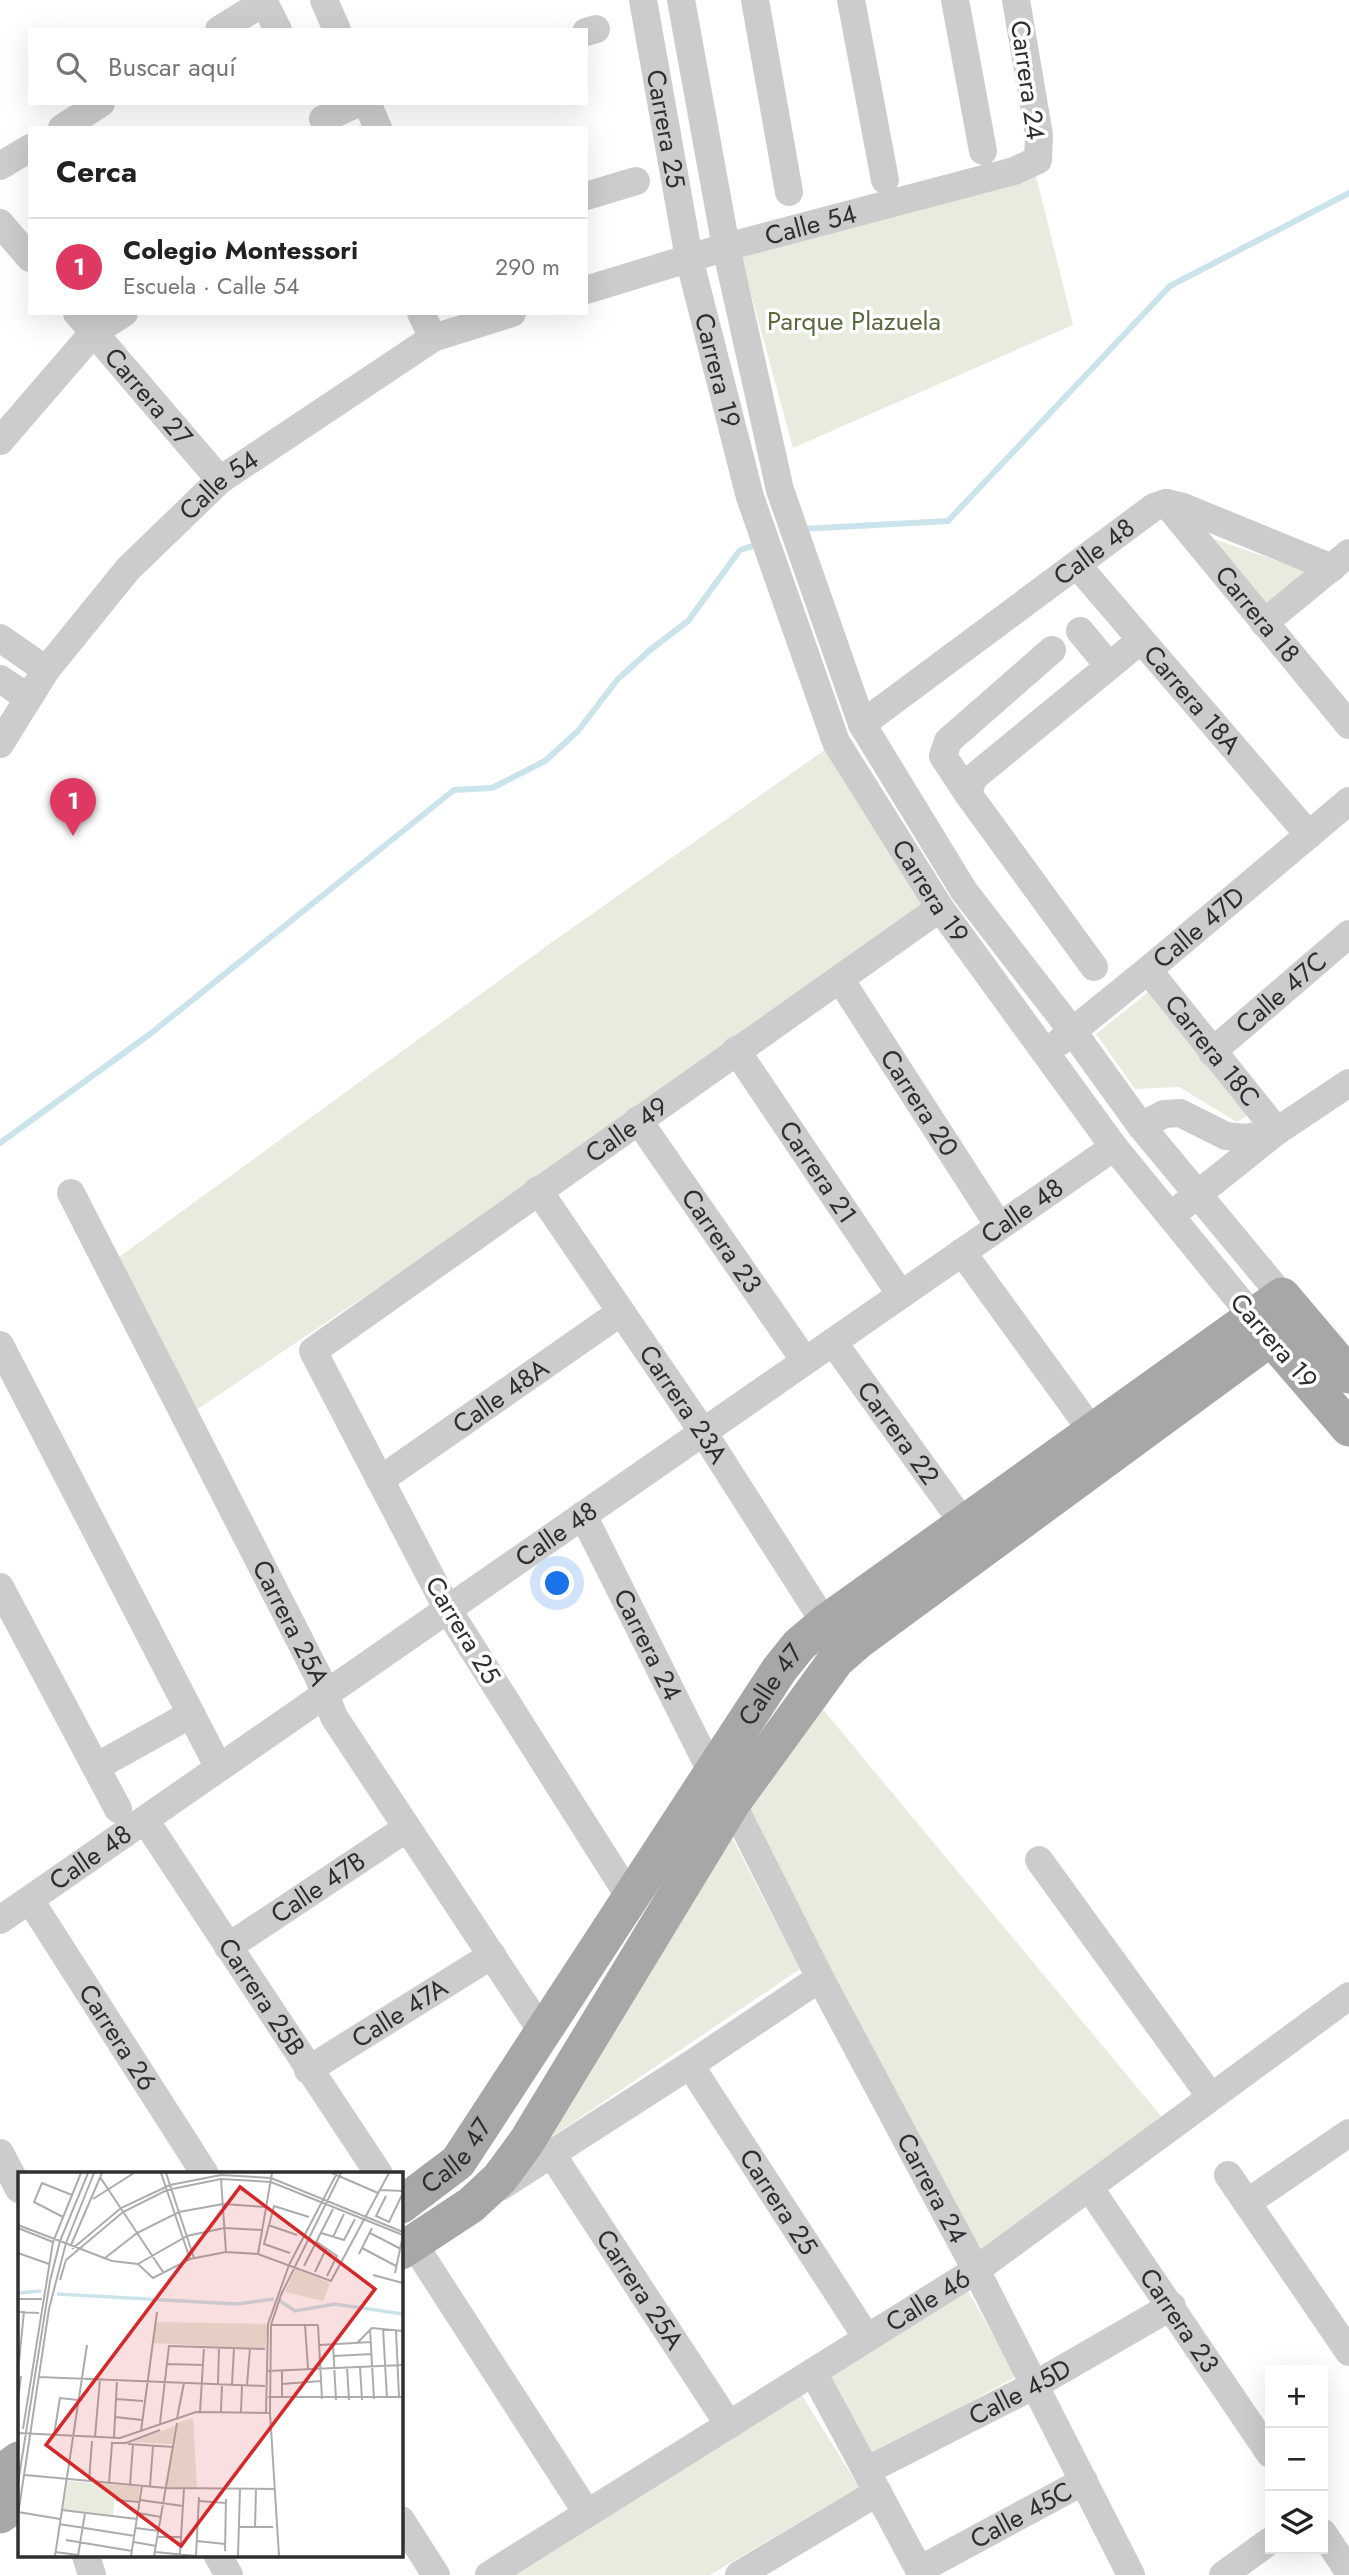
<!DOCTYPE html>
<html lang="es">
<head>
<meta charset="utf-8">
<style>
  body { margin:0; font-family:Jost,sans-serif; background:#f2f2f2; color:#222 }
  .controls { position:absolute; right:21px; bottom:21px; display:grid; overflow:hidden; border-radius:0px; box-shadow:0 7px 28px #0002 }
  .controls button { width:63px; height:63px; display:grid; place-items:center; padding:0; border:0; border-bottom:2px solid #e0e0e0; background:#fff; color:#222; font:35px sans-serif }
  .you { position:absolute; left:558px; top:1584px; width:24px; height:24px; margin:-18px; border:5px solid #fff; border-radius:50%; background:#1a73e8; box-shadow:0 0 0 10px #1a73e833 }
  .badge { display:grid; place-items:center; width:46px; height:46px; border-radius:50%; background:#df3963; color:#fff; font-size:23px; font-weight:700 }
  .pin { position:absolute; translate:-50% -58px; filter:drop-shadow(0 2px 4px #0008) }
  .pin::after { content:''; position:absolute; top:37px; width:24px; height:21px; background:inherit; clip-path:polygon(0 0,100% 0,50% 100%) }
  .list { margin:0; padding:0; list-style:none }
  h2 { display:flex; justify-content:space-between; align-items:center; height:91px; margin:0; padding:0 28px; font-size:30px }
  h2 small { font-size:23px; font-weight:400; color:#767676 }
  .list li { display:grid; grid-template-columns:46px 1fr auto; gap:21px; align-items:center; box-sizing:border-box; height:98px; padding:0 28px; border-top:2px solid #e0e0e0 }
  .list b { display:block; font-size:26px; white-space:nowrap }
  .list p { margin:0; font-size:23px; white-space:nowrap; color:#767676 }
  .list em { font-size:23px; font-style:normal; color:#767676 }
  .icon { flex:none; width:38px; height:38px; fill:none; stroke:currentColor; stroke-width:2; stroke-linecap:round; stroke-linejoin:round }
  .map { position:relative; flex:none; width:1349px; height:2575px; overflow:hidden }
  .search { position:absolute; background:#fff; box-shadow:0 7px 28px #0002; left:28px; top:28px; width:560px; height:77px; display:flex; align-items:center; gap:18px; box-sizing:border-box; padding:0 24px; border-radius:0px; color:#767676; font-size:26px }
  .panel { position:absolute; background:#fff; box-shadow:0 7px 28px #0002; left:28px; top:126px; width:560px; height:189px; border-radius:0px }
  .map>svg:first-child { display:block }
  .green { fill:#e8ecde }
  .lines { fill:none; stroke-linecap:round; stroke-linejoin:round }
  .stream { stroke:#cbe4eb; stroke-width:6 }
  .minor { stroke:#ccc; stroke-width:28 }
  .major { stroke:#a7a7a7; stroke-width:37 }
  .labels { text-anchor:middle; dominant-baseline:central; stroke-width:7; stroke-linejoin:round; paint-order:stroke }
  .street-label { font-size:26px; fill:#2f2f2f; stroke:#fff }
  .park-label { font-size:26px; fill:#5a6a3e; stroke:#fff }
  .inset-river { fill:none; stroke:#cbe4eb; stroke-width:3.5 }
  .inset-road { fill:none; stroke:#acacac; stroke-width:2 }
  .view { fill:#d62828; fill-opacity:0.15; stroke:#d62828; stroke-width:3.5 }
  .inset-edge { fill:none; stroke:#2f2f2f; stroke-width:3.5 }
</style>
</head>
<body>
<div class="map">
<svg width="1349" height="2575" viewBox="0 0 1349 2575">
  <rect width="100%" height="100%" fill="#fff"/>
  <path class="green" d="M1036 176 1073 325 793 448 741 257Z
    M1205 536 1321 576 1269 619Z
    M836 742 940 908 186 1417 108 1265 555 940Z
    M1151 990 1248 1115 1237 1122 1179 1087 1135 1089 1096 1034Z
    M811 1695 1170 2127 976 2270 732 1803Z
    M730 1834 800 1969 535 2148Z
    M966 2288 1017 2376 869 2458 825 2371Z
    M801 2394 859 2487 710 2575H513Z"/>
  <g class="lines">
    <path class="stream" d="M802 529 948 521 1170 286 1349 193
      M0 1143 150 1034 454 790 492 788 545 761 578 731 617 680 650 650 688 621 740 550 759 544"/>
    <g class="minor">
      <path d="M263 0 278 30"/>
      <path d="M324 0 337 30"/>
      <path id="s1" d="M643 0 689 258 750 497 836 742 940 908 1114 1147 1253 1317"/>
      <path d="M681 0 726 247 780 490 862 724 964 891 1073 1032 1141 1126 1282 1296"/>
      <path d="M755 0 789 192"/>
      <path d="M851 0 885 180"/>
      <path d="M955 0 983 151"/>
      <path d="M219 30 264 2"/>
      <path d="M586 32 596 29"/>
      <path d="M367 103 378 128"/>
      <path d="M323 119 358 103"/>
      <path d="M62 128 101 103"/>
      <path d="M0 166 30 148"/>
      <path d="M586 196 636 181"/>
      <path d="M0 223 30 258"/>
      <path id="s2" d="M586 290 726 247 1014 171 1038 160 1039 135 1016 0"/>
      <path id="s3" d="M77 313 220 480"/>
      <path d="M421 313 433 338"/>
      <path d="M0 441 94 332 124 313"/>
      <path id="s4" d="M1166 503 1349 725"/>
      <path id="s5" d="M1077 565 1309 835"/>
      <path d="M1264 623 1349 553"/>
      <path d="M1080 631 1109 666"/>
      <path d="M0 638 46 670"/>
      <path d="M0 679 27 697"/>
      <path id="s6" d="M862 724 1154 507 1166 503 1183 507 1332 568"/>
      <path id="s7" d="M0 744 46 670 128 569 220 480 433 338 512 313"/>
      <path d="M968 794 943 756 948 741 1052 650"/>
      <path d="M1094 967 968 794 973 778 1141 640"/>
      <path id="s8" d="M1148 970 1277 1131"/>
      <path id="s9" d="M840 979 999 1226"/>
      <path id="s10" d="M1058 1043 1148 970 1349 801"/>
      <path id="s11" d="M736 1050 901 1295"/>
      <path id="s12" d="M1212 1052 1349 934"/>
      <path id="s13" d="M638 1120 805 1361"/>
      <path d="M1141 1126 1164 1114 1180 1113 1226 1136 1247 1138 1274 1131"/>
      <path id="s14" d="M538 1190 703 1432 825 1623"/>
      <path id="s15" d="M71 1193 318 1676 334 1717 543 2033"/>
      <path d="M1183 1206 1277 1131 1349 1083"/>
      <path d="M962 1252 1092 1431"/>
      <path id="s16" d="M833 1342 964 1524"/>
      <path d="M0 1345 219 1768"/>
      <path id="s17" d="M380 1480 621 1312"/>
      <path id="s18" d="M583 1515 712 1773"/>
      <path d="M0 1587 118 1809"/>
      <path d="M96 1767 191 1714"/>
      <path id="s19" d="M732 1803 820 1978 976 2270 1131 2575"/>
      <path id="s20" d="M145 1820 379 2174"/>
      <path d="M1039 1860 1211 2097"/>
      <path id="s21" d="M631 1899 448 1610 313 1351 940 908"/>
      <path id="s22" d="M30 1900 205 2174"/>
      <path id="s23" d="M0 1920 1114 1147"/>
      <path id="s24" d="M228 1947 407 1828"/>
      <path id="s25" d="M690 2065 867 2338"/>
      <path id="s26" d="M308 2070 492 1955"/>
      <path d="M0 2153 19 2189"/>
      <path id="s27" d="M551 2153 729 2425"/>
      <path d="M1228 2175 1349 2352"/>
      <path d="M500 2187 690 2065 820 1978"/>
      <path id="s28" d="M1089 2187 1270 2454"/>
      <path d="M1248 2202 1349 2133"/>
      <path d="M413 2243 587 2513"/>
      <path d="M813 2372 922 2575"/>
      <path id="s29" d="M866 2471 1035 2385 1172 2306"/>
      <path d="M401 2520 436 2575"/>
      <path d="M1323 2533 1349 2572"/>
      <path d="M86 2556 92 2575"/>
      <path d="M218 2556 229 2575"/>
      <path id="s30" d="M919 2570 1084 2481"/>
      <path id="s31" d="M489 2575 976 2270 1349 1996"/>
      <path d="M739 2575 878 2492"/>
      <path d="M1223 2575 1270 2541"/>
    </g>
    <g class="major">
      <path d="M1256 1320 1349 1428"/>
      <path id="s32" d="M401 2205 458 2162 779 1670 799 1645 825 1623 1282 1296 1349 1375"/>
      <path d="M401 2251 471 2205 500 2178 527 2141 732 1803 836 1660 859 1640 1299 1317"/>
      <path d="M0 2474 19 2460"/>
      <path d="M0 2515 19 2502"/>
    </g>
  </g>
  <g class="labels">
    <g class="street-label">
      <text transform="translate(1028 80) rotate(82)">Carrera 24</text>
      <text stroke="none"><textPath href="#s1" startOffset="131">Carrera 25</textPath></text>
      <text stroke="none"><textPath href="#s2" startOffset="234">Calle 54</textPath></text>
      <text stroke="none"><textPath href="#s1" startOffset="378">Carrera 19</textPath></text>
      <text stroke="none"><textPath href="#s3" startOffset="110">Carrera 27</textPath></text>
      <text stroke="none"><textPath href="#s7" startOffset="341">Calle 54</textPath></text>
      <text stroke="none"><textPath href="#s6" startOffset="289">Calle 48</textPath></text>
      <text stroke="none"><textPath href="#s4" startOffset="144">Carrera 18</textPath></text>
      <text stroke="none"><textPath href="#s5" startOffset="177">Carrera 18A</textPath></text>
      <text stroke="none"><textPath href="#s1" startOffset="945">Carrera 19</textPath></text>
      <text stroke="none"><textPath href="#s10" startOffset="182">Calle 47D</textPath></text>
      <text stroke="none"><textPath href="#s12" startOffset="91">Calle 47C</textPath></text>
      <text stroke="none"><textPath href="#s8" startOffset="103">Carrera 18C</textPath></text>
      <text stroke="none"><textPath href="#s9" startOffset="147">Carrera 20</textPath></text>
      <text stroke="none"><textPath href="#s21" startOffset="1018">Calle 49</textPath></text>
      <text stroke="none"><textPath href="#s11" startOffset="147">Carrera 21</textPath></text>
      <text stroke="none"><textPath href="#s23" startOffset="1244">Calle 48</textPath></text>
      <text stroke="none"><textPath href="#s13" startOffset="147">Carrera 23</textPath></text>
      <text transform="translate(1274 1341) rotate(49)">Carrera 19</text>
      <text stroke="none"><textPath href="#s17" startOffset="147">Calle 48A</textPath></text>
      <text stroke="none"><textPath href="#s14" startOffset="259">Carrera 23A</textPath></text>
      <text stroke="none"><textPath href="#s16" startOffset="112">Carrera 22</textPath></text>
      <text stroke="none"><textPath href="#s23" startOffset="677">Calle 48</textPath></text>
      <text stroke="none"><textPath href="#s15" startOffset="483">Carrera 25A</textPath></text>
      <text transform="translate(463 1630) rotate(59)">Carrera 25</text>
      <text stroke="none"><textPath href="#s18" startOffset="145">Carrera 24</textPath></text>
      <text stroke="none"><textPath href="#s32" startOffset="642">Calle 47</textPath></text>
      <text stroke="none"><textPath href="#s23" startOffset="110">Calle 48</textPath></text>
      <text stroke="none"><textPath href="#s24" startOffset="108">Calle 47B</textPath></text>
      <text stroke="none"><textPath href="#s20" startOffset="212">Carrera 25B</textPath></text>
      <text stroke="none"><textPath href="#s26" startOffset="108">Calle 47A</textPath></text>
      <text stroke="none"><textPath href="#s22" startOffset="163">Carrera 26</textPath></text>
      <text stroke="none"><textPath href="#s32" startOffset="75">Calle 47</textPath></text>
      <text stroke="none"><textPath href="#s19" startOffset="434">Carrera 24</textPath></text>
      <text stroke="none"><textPath href="#s25" startOffset="163">Carrera 25</textPath></text>
      <text stroke="none"><textPath href="#s27" startOffset="163">Carrera 25A</textPath></text>
      <text stroke="none"><textPath href="#s31" startOffset="518">Calle 46</textPath></text>
      <text stroke="none"><textPath href="#s28" startOffset="161">Carrera 23</textPath></text>
      <text stroke="none"><textPath href="#s29" startOffset="173">Calle 45D</textPath></text>
      <text stroke="none"><textPath href="#s30" startOffset="116">Calle 45C</textPath></text>
    </g>
    <g class="park-label">
      <text x="854" y="321">Parque Plazuela</text>
    </g>
  </g>
  <g transform="translate(18 2172)">
    <rect width="385" height="385" fill="#fff"/>
    <path d="M277 97 312 111 305 129 267 120ZM137 150 250 152 247 177 134 171ZM175 246 179 316H148L159 251ZM157 254 154 272 114 270ZM50 309 122 315 120 329 97 326 95 343 45 337Z" fill="#e8ecde"/>
    <path class="inset-river" d="M0 121 23 119M39 122 219 132 256 127M261 128 277 139 317 132 385 142"/>
    <path class="inset-road" d="M143 1 172 87M148 1 176 86M314 1 360 21M82 5 145 100M203 7 208 80M362 18 385 19M368 24 358 44 371 50 384 23M75 27 116 1M45 45 16 30 24 11 54 23M0 53 94 89 120 92 135 106 172 87 208 80 240 82 313 109 371 1M250 53 279 63M0 56 35 70M303 61 326 68 337 47M352 61 383 77M315 65 326 42M299 70 319 84 309 104M53 73 84 1M344 76 378 94M54 77 103 36 152 13 203 3 253 6 385 60M0 81 31 92M272 81 246 72 256 34 291 45M240 82 254 1M341 82 354 56M87 86 119 61 161 40 205 32 248 35M120 92 169 64 206 56 244 58M286 94 315 37M297 100 308 77M377 101 385 63M355 103 385 111M42 108 48 88 105 40 149 18 203 7 253 10 385 63M0 127H24M0 140 21 141M253 153H300M287 153 290 197M300 153 304 227M365 156 369 226M352 157 356 227M378 159 381 225M339 171 354 156 385 159M315 172 318 228M302 173 353 170M316 184 354 182M1 190 6 139M148 192 185 193M329 195 331 228M342 195 344 228M250 199 385 193M264 199V224M21 205 247 214M200 212 201 175M264 212 303 209M214 213 216 176M229 213 232 176M250 225H385M0 227 3 204M98 227 125 229M182 240 186 175M203 240 204 212M223 240 224 213M248 240 250 152 271 93 319 1M252 241 253 153 263 123 323 1M97 245 124 248M159 246 166 211M142 251 151 174 247 177M5 257 35 70 63 1M123 259 139 140M0 261 102 266 178 240 252 241 261 384M36 263 42 226 60 228M77 265 82 207M96 265 99 208M93 271H108L142 258M110 272 155 275M7 303 148 316 256 317M71 309 74 269M0 311 32 109 42 69 70 1M91 311 94 271M112 313 115 272M132 314 135 274M98 328 121 330M122 328 165 334M181 329 208 331M44 338 119 347M0 340 42 347M120 341 143 345M0 343 31 137 48 71 76 1M41 352 117 364M221 355H255M237 355 238 317M118 356 141 359M140 365H163M48 368 114 379M179 369 207 372M116 370 138 374M207 379 208 327M37 380 60 383M137 380 178 384M162 382 166 316M37 384 69 173M60 384 67 341M113 384 124 314M136 384 159 251M178 384 181 325M220 384 222 317"/>
    <path class="view" d="M222 15 357 117 163 374 28 273Z"/>
    <rect width="385" height="385" class="inset-edge"/>
  </g>
</svg>
<div class="controls">
<button>+</button>
<button>−</button>
<button><svg class="icon" aria-label="layers" viewBox="0 0 24 24"><path d="M12 4l9 5-9 5-9-5zM3 14l9 5 9-5"/></svg></button>
</div>
<div class="you"></div>
<div class="pin badge" style="left:73px;top:836px">1</div>
<div class="search"><svg class="icon" aria-label="search" viewBox="0 0 24 24"><circle cx="10" cy="10" r="6"/><path d="M15 15l6 6"/></svg>Buscar aquí</div>
<section class="panel">
<h2>Cerca<small></small></h2>
<ul class="list">
<li><span class="badge">1</span><div><b>Colegio Montessori</b><p>Escuela · Calle 54</p></div><em>290 m</em></li>
</ul>
</section>
</div>
</body>
</html>
